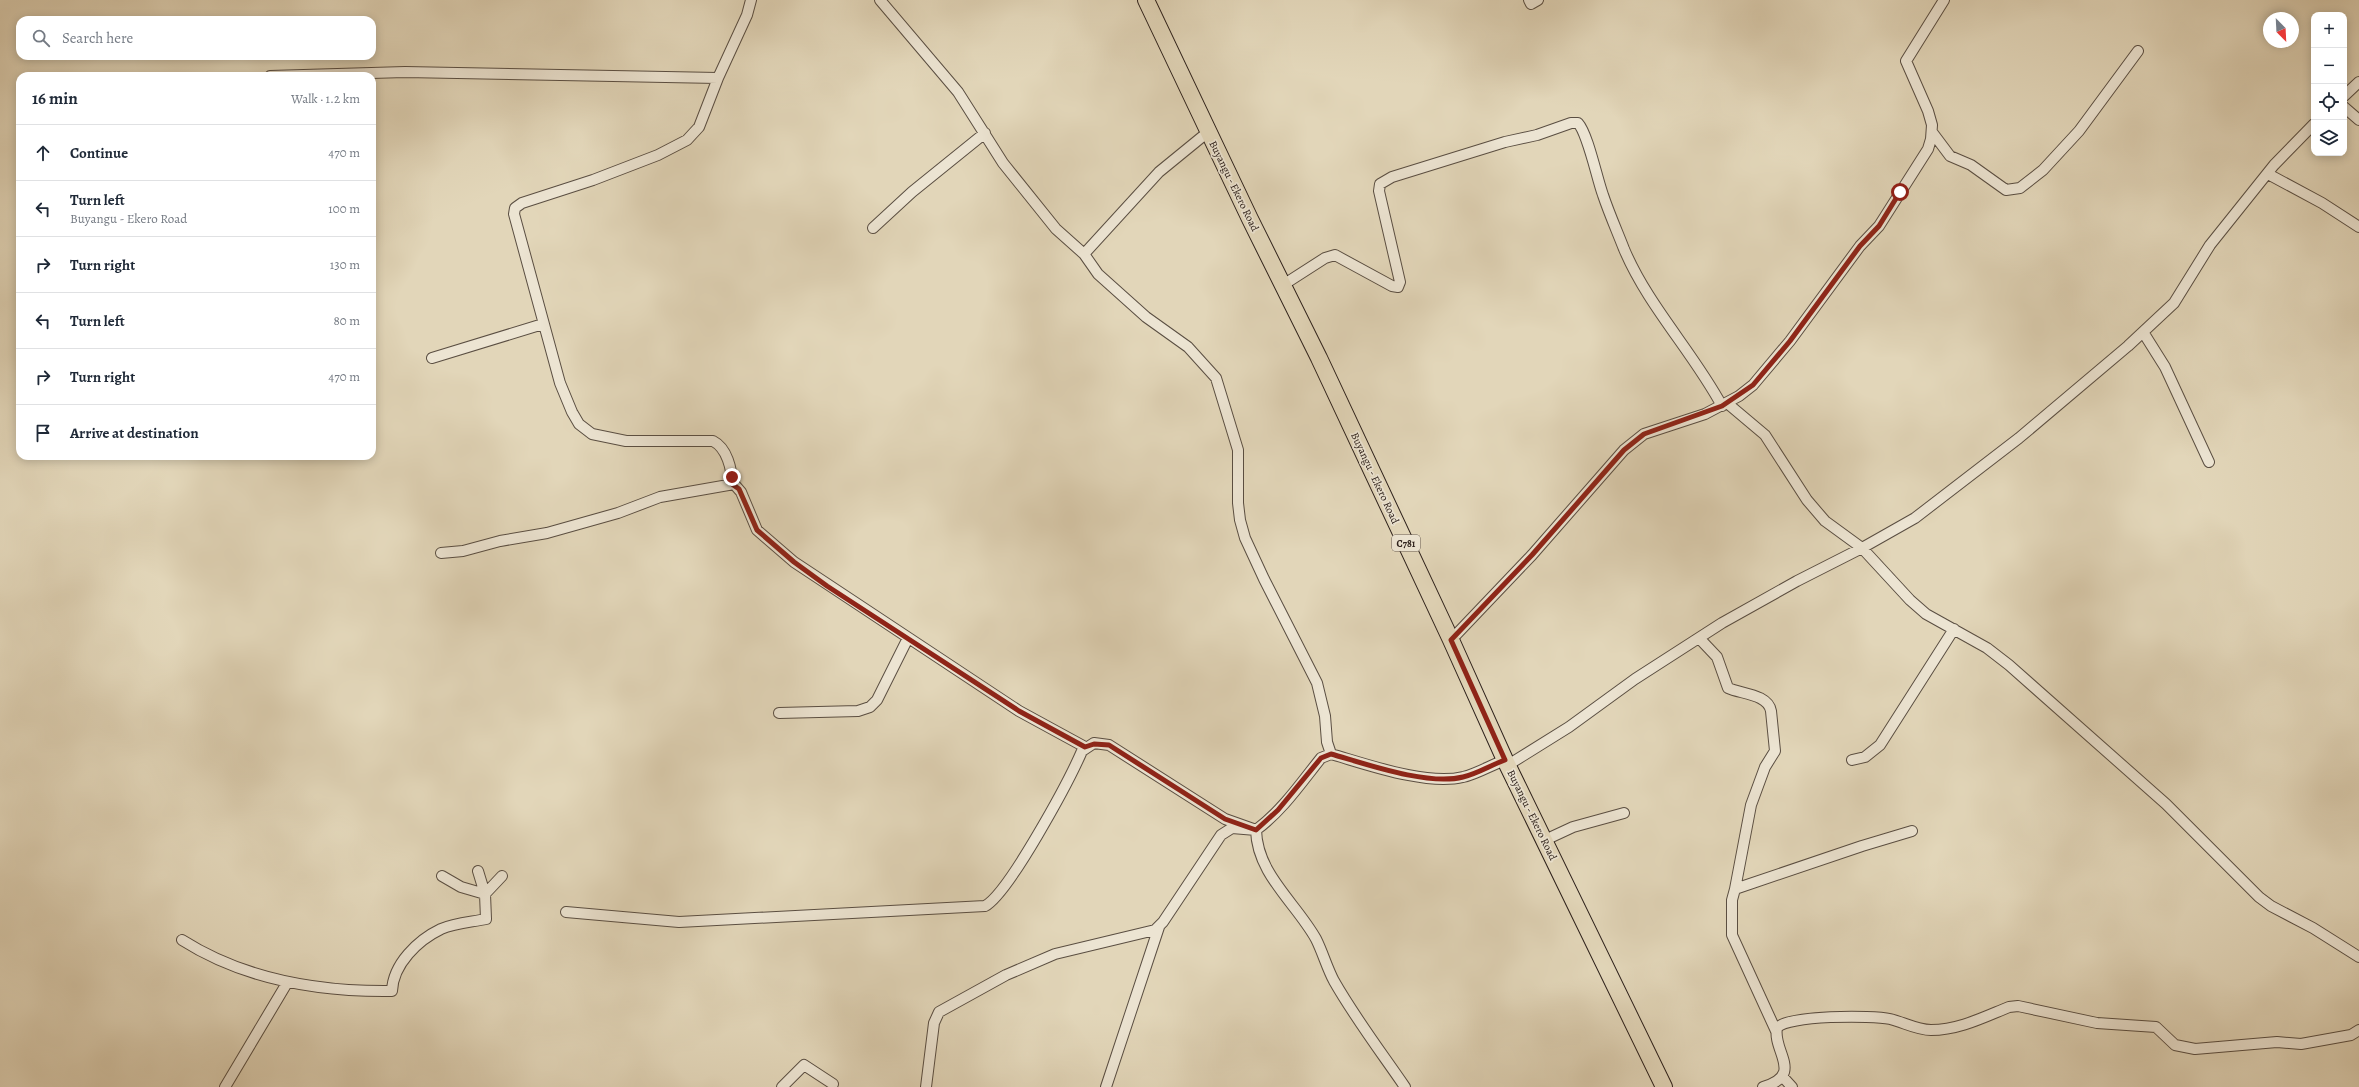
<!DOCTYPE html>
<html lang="en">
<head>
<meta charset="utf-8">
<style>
  body { margin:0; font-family:Alegreya,serif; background:#f6f6f7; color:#1f2937 }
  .controls { position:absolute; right:12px; top:12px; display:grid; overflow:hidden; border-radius:8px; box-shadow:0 2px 10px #0003 }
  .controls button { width:36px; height:36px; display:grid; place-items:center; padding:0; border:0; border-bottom:1px solid #e0e1e3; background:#fff; color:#1f2937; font:20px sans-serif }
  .compass { position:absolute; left:2263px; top:12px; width:36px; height:36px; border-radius:50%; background:#fff; box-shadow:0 2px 10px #0003; rotate:156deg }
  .stop { position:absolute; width:12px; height:12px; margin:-9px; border:3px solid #8f2418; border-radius:50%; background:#fff }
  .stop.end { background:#8f2418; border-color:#fff; box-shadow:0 1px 4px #0008 }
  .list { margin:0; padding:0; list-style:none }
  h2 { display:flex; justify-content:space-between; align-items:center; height:52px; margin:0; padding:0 16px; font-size:17px }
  h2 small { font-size:13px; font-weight:400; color:#747a83 }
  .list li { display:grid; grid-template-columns:26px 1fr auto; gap:12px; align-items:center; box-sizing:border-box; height:56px; padding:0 16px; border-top:1px solid #e0e1e3 }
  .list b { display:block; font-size:15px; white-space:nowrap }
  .list p { margin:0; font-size:13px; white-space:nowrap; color:#747a83 }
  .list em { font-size:13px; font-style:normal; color:#747a83 }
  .icon { flex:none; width:22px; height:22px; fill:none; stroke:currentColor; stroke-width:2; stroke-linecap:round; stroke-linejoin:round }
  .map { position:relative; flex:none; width:2359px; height:1087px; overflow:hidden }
  .search { position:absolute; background:#fff; box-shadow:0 2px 10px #0003; left:16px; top:16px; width:360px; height:44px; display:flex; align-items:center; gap:10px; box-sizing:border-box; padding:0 14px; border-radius:12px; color:#747a83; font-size:15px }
  .panel { position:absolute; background:#fff; box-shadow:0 2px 10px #0003; left:16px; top:72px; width:360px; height:388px; border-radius:12px }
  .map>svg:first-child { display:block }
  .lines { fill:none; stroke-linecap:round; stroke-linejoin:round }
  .street-casing { stroke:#5a4e42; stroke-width:12 }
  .primary-casing { stroke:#2c201b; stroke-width:18 }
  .street { stroke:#ece4d2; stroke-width:10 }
  .primary { stroke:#e2d6b9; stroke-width:16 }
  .route { stroke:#8f2418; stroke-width:5 }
  .labels { text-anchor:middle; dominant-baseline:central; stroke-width:3.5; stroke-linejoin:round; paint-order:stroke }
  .shield { fill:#ece4d2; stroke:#665b52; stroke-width:1 }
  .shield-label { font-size:10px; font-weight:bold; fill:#2c201b }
  .street-label { font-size:11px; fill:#2c201b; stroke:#ece4d2 }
</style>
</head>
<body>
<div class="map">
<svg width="2359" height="1087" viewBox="0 0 2359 1087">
  <rect width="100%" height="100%" fill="#e2d6b9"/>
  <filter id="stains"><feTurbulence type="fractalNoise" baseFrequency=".005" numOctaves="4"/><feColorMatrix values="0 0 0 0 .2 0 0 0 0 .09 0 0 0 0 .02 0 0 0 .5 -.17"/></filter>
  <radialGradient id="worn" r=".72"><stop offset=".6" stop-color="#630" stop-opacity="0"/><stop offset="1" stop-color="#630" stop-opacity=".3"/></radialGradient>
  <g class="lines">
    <defs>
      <path id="street" d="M880 0 958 92 1003 163 1056 229 1084 254 1098 274 1146 317 1188 347 1216 378 1238 450V503L1240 520 1245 538 1264 579 1317 683 1325 716 1327 742 1331 754
        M1529 0 1531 4 1538 0
        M270 76 405 72 718 78 747 15 751 0
        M718 78 699 127 687 140 658 155 593 180 522 203 515 208 514 214 560 383 572 412 579 424 592 434 626 441H713C727 448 732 469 732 484
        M2344 96 2359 82
        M2344 107 2359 120
        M1932 132 1950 156 1971 165 2006 190 2020 188 2043 170 2079 131 2138 51
        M2268 174 2322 203 2359 227
        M873 228 912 192 985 133
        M1084 254 1159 172 1208 132
        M1283 285 1325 258 1335 255 1392 286 1398 287 1400 282 1379 191 1380 184 1392 177 1505 142 1537 135 1571 123H1578C1588 134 1597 179 1603 195 1609 213 1617 231 1624 249 1648 306 1693 352 1722 406
        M2143 332 2165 367 2209 462
        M432 358 543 324
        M1727 403 1765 435 1807 500 1825 521 1862 548 1910 600 1926 614 1987 648 2009 665 2166 804 2259 897 2271 906 2313 928 2359 957
        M441 553 463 551 500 541 547 533 618 513 660 497 734 484 741 492 757 530 794 562 1019 711 1085 747
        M1699 638 1717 657 1728 688C1741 694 1768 694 1771 711L1775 751 1765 767 1751 805 1735 889
        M1451 640 1532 555 1624 450 1644 434 1705 414 1739 396 1753 385 1790 341 1860 246 1879 226 1928 149 1931 139 1932 125 1928 111 1906 61 1944 0
        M779 713 858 711 870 707 877 700 908 638
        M1852 760 1865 757 1880 745 1954 629
        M1508 765 1569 727 1635 679 1722 623 1797 581 1862 548 1915 518 2019 438 2128 346 2174 303 2210 245 2274 165 2314 124
        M1256 830C1257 874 1296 903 1316 939 1323 953 1327 968 1334 981 1355 1018 1381 1052 1405 1087
        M1545 840 1573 827 1624 813
        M442 876 461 887 485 894
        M485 894 502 876
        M566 912 679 922 985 906C1009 893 1069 781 1082 751L1094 743 1109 745 1225 819 1256 830
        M182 940C245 980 319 992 392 991 393 964 418 940 441 929 455 923 472 922 486 919L485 894 478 871
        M1776 1031 1732 935V900L1735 889 1862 846 1912 831
        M1782 1076 1792 1087
        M225 1087 287 983
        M782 1087 804 1065 833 1084
        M926 1087 934 1023 939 1012 1006 975 1055 954 1155 930 1163 922 1221 835 1232 828 1256 830C1282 811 1301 783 1321 758L1331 754C1366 764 1427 786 1463 777 1477 774 1491 765 1505 760
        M1106 1087 1159 927
        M1763 1087C1805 1075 1772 1051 1777 1028 1786 1015 1873 1015 1890 1019 1903 1022 1917 1030 1931 1030 1959 1030 1984 1017 2009 1007L2018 1006 2097 1023 2156 1027 2175 1045 2195 1049 2277 1042 2301 1044 2351 1035 2359 1030"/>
      <path id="primary" d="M1146 0 1250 219 1319 358 1451 640 1505 760 1664 1087"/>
    </defs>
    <use href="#street" class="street-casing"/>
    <use href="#primary" class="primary-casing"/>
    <use href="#street" class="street"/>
    <use href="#primary" class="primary"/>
  </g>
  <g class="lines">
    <path class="route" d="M732 477V484L739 489 757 530 794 562 827 586 1019 711 1085 747 1094 744 1109 745 1225 819 1256 830 1278 810 1321 758 1331 754C1366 764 1428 786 1463 777 1477 774 1491 765 1505 760L1451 640 1532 555 1624 450 1644 434 1722 406 1753 385 1790 341 1860 246 1879 226 1900 192"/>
  </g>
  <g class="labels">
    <rect class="shield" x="1392" y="535" width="28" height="16" rx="3"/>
    <g class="shield-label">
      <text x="1406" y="543">C781</text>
    </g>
    <g class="street-label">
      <text transform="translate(1234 186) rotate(64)">Buyangu - Ekero Road</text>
      <text transform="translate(1375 478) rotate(65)">Buyangu - Ekero Road</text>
      <text transform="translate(1532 815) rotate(64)">Buyangu - Ekero Road</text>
    </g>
  </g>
  <rect width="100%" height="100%" filter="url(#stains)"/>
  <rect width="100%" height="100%" fill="url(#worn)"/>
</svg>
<div class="controls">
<button>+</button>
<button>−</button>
<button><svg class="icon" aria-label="locate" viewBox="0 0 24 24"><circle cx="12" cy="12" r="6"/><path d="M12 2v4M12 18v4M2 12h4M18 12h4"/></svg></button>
<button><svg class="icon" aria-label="layers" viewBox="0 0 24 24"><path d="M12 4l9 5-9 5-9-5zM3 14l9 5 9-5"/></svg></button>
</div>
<svg class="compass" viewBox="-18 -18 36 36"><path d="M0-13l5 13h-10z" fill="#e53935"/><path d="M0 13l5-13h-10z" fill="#747a83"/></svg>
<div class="stop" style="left:1900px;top:192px"></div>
<div class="stop end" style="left:732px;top:477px"></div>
<div class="search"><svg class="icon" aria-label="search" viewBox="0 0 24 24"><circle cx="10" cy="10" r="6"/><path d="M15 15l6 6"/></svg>Search here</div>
<section class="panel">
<h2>16 min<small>Walk · 1.2 km</small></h2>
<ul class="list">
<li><svg class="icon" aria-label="ahead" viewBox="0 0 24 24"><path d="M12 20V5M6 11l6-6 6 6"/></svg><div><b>Continue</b></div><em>470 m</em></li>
<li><svg class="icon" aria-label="left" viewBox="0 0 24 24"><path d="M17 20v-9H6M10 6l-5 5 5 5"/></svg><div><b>Turn left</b><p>Buyangu - Ekero Road</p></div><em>100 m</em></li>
<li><svg class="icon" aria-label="right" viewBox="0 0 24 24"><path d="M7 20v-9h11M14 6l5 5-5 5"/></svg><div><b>Turn right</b></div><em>130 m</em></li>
<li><svg class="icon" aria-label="left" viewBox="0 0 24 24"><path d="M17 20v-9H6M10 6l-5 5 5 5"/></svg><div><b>Turn left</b></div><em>80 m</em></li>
<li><svg class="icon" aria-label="right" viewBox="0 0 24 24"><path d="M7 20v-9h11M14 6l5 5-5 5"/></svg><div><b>Turn right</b></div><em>470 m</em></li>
<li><svg class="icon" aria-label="arrive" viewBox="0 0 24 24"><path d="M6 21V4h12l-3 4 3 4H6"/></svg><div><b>Arrive at destination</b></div></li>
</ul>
</section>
</div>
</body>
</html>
